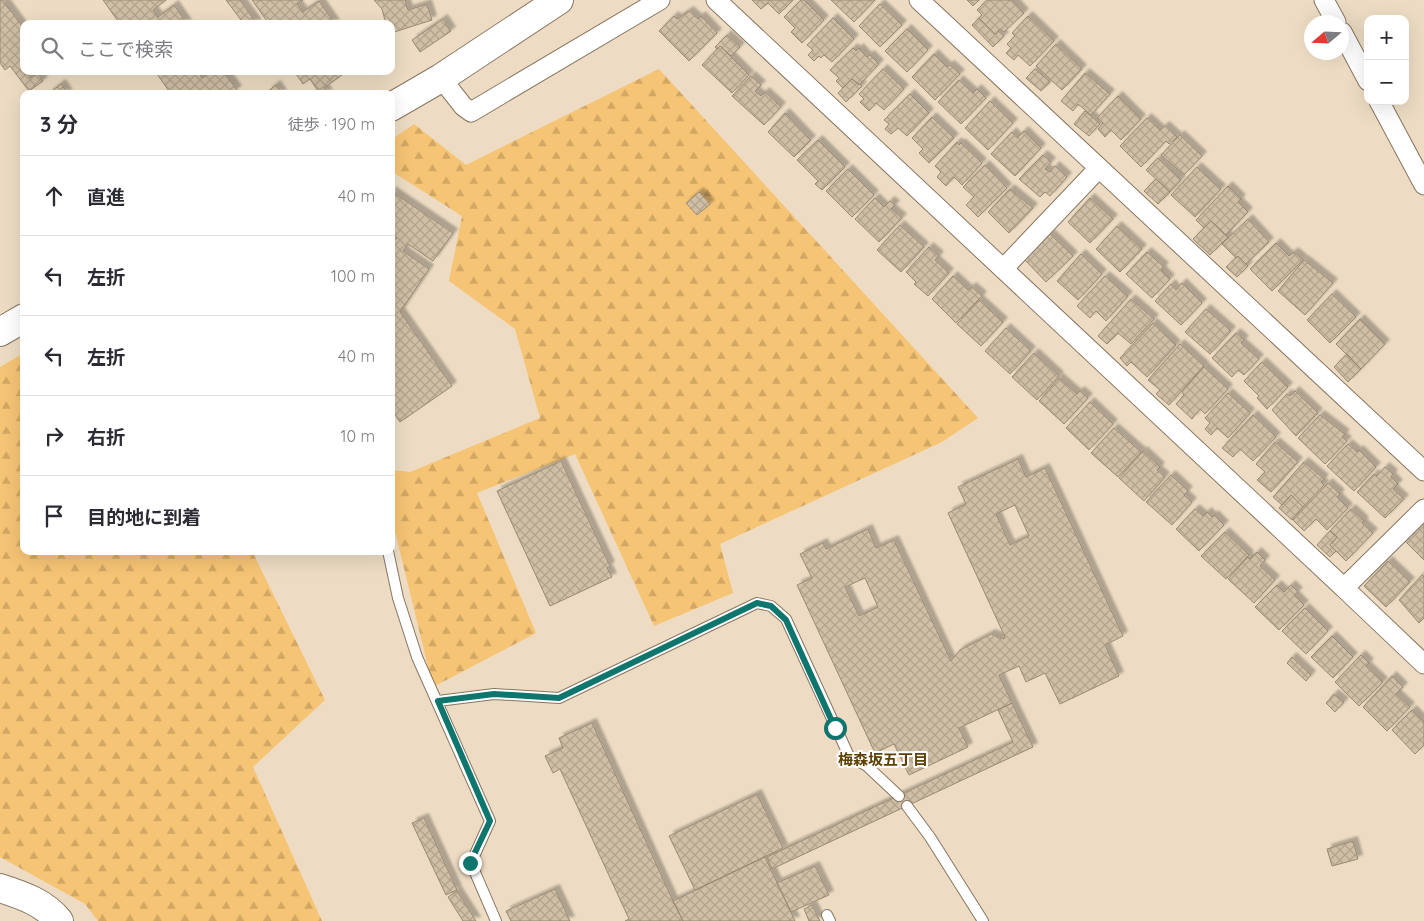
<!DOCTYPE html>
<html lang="ja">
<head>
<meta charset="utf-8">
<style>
  body { margin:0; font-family:Quicksand,"Noto Sans JP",sans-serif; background:#f7f7f7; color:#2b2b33 }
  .controls { position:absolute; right:15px; top:15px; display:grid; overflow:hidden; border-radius:10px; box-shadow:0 5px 20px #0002 }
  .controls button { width:45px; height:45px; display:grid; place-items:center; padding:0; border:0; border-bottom:1px solid #e1e1e2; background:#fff; color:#2b2b33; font:25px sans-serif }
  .compass { position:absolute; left:1304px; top:15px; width:45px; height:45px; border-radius:50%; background:#fff; box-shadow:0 5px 20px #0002; rotate:251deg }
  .stop { position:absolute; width:15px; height:15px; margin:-11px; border:4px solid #0f766e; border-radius:50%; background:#fff }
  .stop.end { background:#0f766e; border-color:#fff; box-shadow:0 1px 5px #0008 }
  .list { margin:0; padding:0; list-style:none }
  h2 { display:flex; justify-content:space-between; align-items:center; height:65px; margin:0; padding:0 20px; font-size:21px }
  h2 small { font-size:16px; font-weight:400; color:#7c7c81 }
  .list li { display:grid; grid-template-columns:32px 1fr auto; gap:15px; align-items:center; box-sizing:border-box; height:80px; padding:0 20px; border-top:1px solid #e1e1e2 }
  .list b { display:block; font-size:19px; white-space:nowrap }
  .list em { font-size:16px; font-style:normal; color:#7c7c81 }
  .icon { flex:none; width:28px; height:28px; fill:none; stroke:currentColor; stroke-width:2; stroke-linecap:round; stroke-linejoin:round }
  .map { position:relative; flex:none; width:1424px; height:921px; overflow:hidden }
  .search { position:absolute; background:#fff; box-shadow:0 5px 20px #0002; left:20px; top:20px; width:375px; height:55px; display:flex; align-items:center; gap:12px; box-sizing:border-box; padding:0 18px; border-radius:10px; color:#7c7c81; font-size:19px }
  .panel { position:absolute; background:#fff; box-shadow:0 5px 20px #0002; left:20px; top:90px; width:375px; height:465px; border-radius:10px }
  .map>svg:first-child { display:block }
  .forest { fill:url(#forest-firs) }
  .building { fill:url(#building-cross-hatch); stroke:#9a8a73; fill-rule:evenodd; filter:url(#shadow) }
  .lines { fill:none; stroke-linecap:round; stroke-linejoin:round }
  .lane-casing { stroke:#877760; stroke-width:12 }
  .street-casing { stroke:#877760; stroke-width:21 }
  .secondary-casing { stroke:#877760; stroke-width:30 }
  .lane { stroke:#fff; stroke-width:10 }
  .street { stroke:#fff; stroke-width:19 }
  .secondary { stroke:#fff; stroke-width:28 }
  .route { stroke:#0f766e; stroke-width:6 }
  .labels { text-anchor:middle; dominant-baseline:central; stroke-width:4; stroke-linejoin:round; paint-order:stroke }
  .neighbourhood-label { font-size:15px; font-weight:bold; fill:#5e4005; stroke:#fff }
</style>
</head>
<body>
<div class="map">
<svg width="1424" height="921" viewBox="0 0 1424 921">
  <defs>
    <pattern id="forest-firs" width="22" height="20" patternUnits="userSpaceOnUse" patternTransform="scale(1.25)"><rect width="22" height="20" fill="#f6c475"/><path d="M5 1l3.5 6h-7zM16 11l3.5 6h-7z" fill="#d2a764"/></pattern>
    <pattern id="building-cross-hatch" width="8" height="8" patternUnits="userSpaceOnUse" patternTransform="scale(1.25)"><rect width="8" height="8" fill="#d0bfa6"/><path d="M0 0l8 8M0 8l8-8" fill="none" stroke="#b2a38d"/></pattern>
    <filter id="shadow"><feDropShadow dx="4.5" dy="-4.5" stdDeviation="1" flood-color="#0004"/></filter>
  </defs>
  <rect width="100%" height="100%" fill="#eddcc3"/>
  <path class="forest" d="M659 69 978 418 942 442 720 544 733 593 654 626 575 454 477 493 536 633 433 687 391 515V470L410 472 540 418 515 329 449 281 462 216 391 171V140L414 124 466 165Z
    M24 353V551H252L325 700 253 767 322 921H98L85 904 0 857V367Z"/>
  <path class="building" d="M0 0H3L24 29V71H32L28 74 30 78 37 73 43 81 29 91 10 66 5 70 0 63Z
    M103 0H166L153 10 158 17 174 5 187 24H120Z
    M226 0H240L257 24H244Z
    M252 0H303L297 4 303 12 319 1 335 24H269Z
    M374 0H405L408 10 427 4 432 20 391 33V24H386L382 9Z
    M752 0H793L779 14 768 3 761 9Z
    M801 0H804L824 20 802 43 791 32 795 28 784 17Z
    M831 0H875L854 22Z
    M967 0H979L973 6Z
    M987 0H1012L1024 13 1004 32 1000 29 995 34 979 18 982 15 977 10Z
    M880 4 902 25 880 47 859 26Z
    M689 11 698 19 701 16 717 33 689 61 659 31 674 16 677 19Z
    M1028 16 1054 41 1030 66 1018 55 1014 60 1006 53 1011 48 1007 44 1015 36 1012 33Z
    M833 18 854 39 832 62 824 55 821 58 819 56 814 61 808 55 813 50 807 45Z
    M979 18 995 34 998 31 1004 36 993 47 972 25Z
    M443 19 451 31 420 52 412 40Z
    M907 29 928 50 907 72 885 51Z
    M727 35 740 47 731 56 720 46 717 49 715 47Z
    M1056 44 1082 69 1062 90 1036 66Z
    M720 46 749 75 732 93 702 65Z
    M853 48 856 51 859 48 867 57 870 55 879 64 859 85 852 79 843 88 836 81 839 78 830 70Z
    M934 54 947 67 950 65 960 74 935 100 912 77Z
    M883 69 904 89 884 110 876 103 869 111 860 102 864 99 859 94Z
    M1035 69 1050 82 1041 91 1026 78Z
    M155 71H198L202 78 212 71H223L237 90 231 94H171Z
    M294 71H346V72L324 88 328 94H315L318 91 310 79 303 84Z
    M1085 73 1110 94 1091 115 1078 104 1073 111 1061 101Z
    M751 76 761 85 755 91 761 96 765 92 781 107 764 125 732 96Z
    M852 79 862 86 846 102 838 93Z
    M959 80 973 93 977 89 986 98 961 124 938 102Z
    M61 84 68 94H48Z
    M276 85 282 94H270L268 91Z
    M910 94 929 113 907 136 898 128 891 134 885 129 889 124 884 120Z
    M1118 96 1141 119 1121 140 1111 130 1105 137 1098 129 1103 123 1097 118Z
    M990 101 1013 123 988 150 965 128Z
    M1085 111 1100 124 1089 136 1074 124Z
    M785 113 811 140 794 157 768 132Z
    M932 117 954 138 929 163 919 153 923 149 912 138Z
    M1147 118 1160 130 1165 126 1177 137 1169 144 1166 141 1141 167 1120 146Z
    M1024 131 1041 148 1015 176 991 154 1012 132 1017 138Z
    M1180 135 1202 156 1184 175 1161 155Z
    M818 140 845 167 822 190 815 184 818 181 797 160Z
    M957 142 959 145 961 143 982 163 962 185 954 177 946 186 937 177 941 172 935 166Z
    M1043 155 1051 162 1045 169 1050 172 1055 166 1067 177 1050 196 1045 192 1040 197 1019 179Z
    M1158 158 1181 180 1170 192 1146 170Z
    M985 165 1007 188 978 217 966 205 974 197 963 187Z
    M1197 167 1221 189 1195 217 1171 195Z
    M848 169 874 195 852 217 826 191Z
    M1156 179 1170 192 1158 204 1144 191Z
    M1228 186 1241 199 1238 202 1248 212 1226 235 1211 221 1204 228 1196 220Z
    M1010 189 1033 208 1009 233 988 212Z
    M391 191 453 233 433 261 408 244 403 251 429 269 400 312 452 386 400 422 391 409V243L397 238 391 234Z
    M699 192 710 204 697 215 686 203Z
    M875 198 884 207 890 201 895 205 891 209 902 218 879 242 855 219Z
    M1090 198 1113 219 1090 243 1068 222Z
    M1248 219 1269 242 1246 264 1238 256 1236 258 1222 244Z
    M1211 221 1228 237 1210 255 1193 239Z
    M900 225 924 247 901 272 877 250Z
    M1117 226 1142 249 1120 272 1096 249Z
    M1050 234 1073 256 1046 282 1025 260Z
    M1276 243 1289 256 1294 252 1303 260 1272 291 1250 269Z
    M929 247 939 256 935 260 949 273 928 296 914 284 916 282 906 272Z
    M1147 252 1164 267 1161 270 1170 279 1152 298 1126 274Z
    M1081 254 1102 274 1078 300 1057 281Z
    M1238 256 1248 266 1237 277 1226 267Z
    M1304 260 1333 283 1305 315 1278 291Z
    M953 276 968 290 972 287 982 296 956 323 932 299Z
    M1105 276 1128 296 1106 321 1096 311 1090 318 1077 306Z
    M1182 283 1202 303 1181 325 1155 301 1171 284 1176 290Z
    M1332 294 1356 317 1330 343 1307 320Z
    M1131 299 1154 319 1131 344 1118 333 1107 344 1098 336Z
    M979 300 1003 322 981 346 957 324Z
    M1206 309 1231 331 1210 354 1185 332Z
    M1360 319 1385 344 1361 369 1336 344Z
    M1153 323 1176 345 1147 377 1131 362 1127 366 1120 358Z
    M1006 328 1031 351 1010 374 985 351Z
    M1236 333 1244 340 1241 343 1259 359 1244 375 1238 370 1232 377 1212 358Z
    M1180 344 1204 366 1169 405 1156 394 1160 390 1148 380Z
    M1034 353 1059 376 1037 400 1012 377Z
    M1347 354 1361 369 1348 382 1334 367Z
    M1262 362 1288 387 1267 409 1257 398 1259 396 1244 381Z
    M1204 367 1228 389 1205 414 1200 409 1192 419 1176 404 1184 395 1182 392Z
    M1059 378 1077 394 1080 391 1088 398 1064 424 1039 401Z
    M1295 391 1318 413 1296 436 1272 410 1287 394 1290 396Z
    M1228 393 1250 413 1228 438 1217 428 1211 435 1205 429 1210 423 1205 418Z
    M1090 402 1113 424 1089 450 1066 428Z
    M1253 415 1276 437 1253 461 1240 449 1233 457 1222 448Z
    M1320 415 1345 434 1342 437 1347 441 1325 464 1298 438Z
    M1114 428 1141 452 1118 477 1091 453Z
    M1275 442 1298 462 1271 492 1257 480 1265 472 1256 464Z
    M1348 444 1357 452 1359 450 1376 467 1354 491 1327 466Z
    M1143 451 1160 467 1157 470 1165 477 1144 501 1119 478Z
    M1018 459 1026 477 1045 468 1123 636 1105 645 1119 676 1060 704 1045 673 1026 682 1019 666 999 675 1012 703 959 728 968 747 909 775 894 744 875 753 797 585 812 578 800 554 823 543 826 549 868 529 876 548 894 540 951 661 960 650 991 634 1004 639 1005 637 948 513 966 504 958 487ZM1015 505 1029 536 1010 545 996 514ZM865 578 878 607 859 616 845 587Z
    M561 461 610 566 607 568 612 577 550 606 497 491Z
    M1304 462 1324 479 1321 482 1324 485 1303 507 1291 495 1282 505 1273 497Z
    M1385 467 1393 474 1391 477 1398 484 1393 489 1404 499 1385 518 1357 492 1374 474 1377 476Z
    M1171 475 1188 491 1184 495 1192 502 1172 525 1146 502Z
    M1328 483 1340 494 1337 497 1348 508 1327 530 1316 519 1304 531 1293 520Z
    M1291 495 1303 507 1292 520 1279 508Z
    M1195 509 1203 516 1207 512 1212 517 1214 515 1224 525 1199 551 1176 529Z
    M1351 509 1364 521 1362 523 1373 533 1346 561 1330 545 1337 537 1330 531Z
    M1424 521V560L1405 541Z
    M1330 531 1337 537 1330 545 1336 551 1330 557 1317 545Z
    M1225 532 1249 555 1226 579 1201 556Z
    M1257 552 1265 560 1260 566 1275 580 1254 603 1228 579 1248 557 1250 559Z
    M1388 561 1410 582 1386 607 1364 586Z
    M1422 575 1424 577V618L1419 623 1399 600Z
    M1277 585 1284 592 1291 585 1298 592 1294 595 1304 605 1279 630 1255 607Z
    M1305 608 1328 631 1306 654 1282 631Z
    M1332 636 1353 657 1333 678 1311 657Z
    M1361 655 1369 663 1366 666 1383 682 1359 706 1335 682Z
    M1292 657 1311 675 1306 681 1287 663Z
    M1392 676 1403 687 1396 694 1410 707 1387 731 1363 707Z
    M1334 694 1344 702 1335 712 1326 703Z
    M1012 703 1033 747 772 869 767 857 1013 742 998 710Z
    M1412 710 1424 722V745L1415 754 1392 730Z
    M592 723 673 901 683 921H625L629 919 560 769 553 773 545 756 563 748 559 738Z
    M757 794 783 848 695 890 669 836Z
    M424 818 457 890 446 895 412 823Z
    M1353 841 1358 859 1332 866 1327 849Z
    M765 857 795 921H683L673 901Z
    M815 866 829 895 791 912 777 883Z
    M555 889 570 921H511L506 911Z
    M457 891 476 921H463L448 897Z
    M812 905 820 921H809L804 909Z"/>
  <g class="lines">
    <defs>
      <path id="lane" d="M388 551 398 598 417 657 490 821 471 863 496 921
        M438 701 494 694 559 698 757 603 771 606 786 619 849 756 867 766 899 796
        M907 806 930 837 983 921
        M827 915 830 921"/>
      <path id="street" d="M716 0 1344 588 1424 509
        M919 0 1424 471
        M1324 0 1336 22
        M1342 32 1368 81
        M441 78 463 106 471 112 660 0
        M1379 101 1424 185
        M1003 269 1098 169
        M1344 588 1424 664"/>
      <path id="secondary" d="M391 107 441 78 559 0
        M0 332 24 318
        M0 888C22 895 45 903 59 921"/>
    </defs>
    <use href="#lane" class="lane-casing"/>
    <use href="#street" class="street-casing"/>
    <use href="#secondary" class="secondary-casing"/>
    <use href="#lane" class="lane"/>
    <use href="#street" class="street"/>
    <use href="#secondary" class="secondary"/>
  </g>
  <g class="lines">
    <path class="route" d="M470 863 490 821 438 701 494 694 559 698 757 603 771 606 786 620 835 728"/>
  </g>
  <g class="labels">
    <g class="neighbourhood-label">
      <text x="883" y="759">梅森坂五丁目</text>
    </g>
  </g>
</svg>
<div class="controls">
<button>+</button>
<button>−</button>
</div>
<svg class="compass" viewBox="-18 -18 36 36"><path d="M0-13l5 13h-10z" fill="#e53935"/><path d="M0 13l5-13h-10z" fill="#7c7c81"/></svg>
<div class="stop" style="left:835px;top:728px"></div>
<div class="stop end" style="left:470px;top:863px"></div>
<div class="search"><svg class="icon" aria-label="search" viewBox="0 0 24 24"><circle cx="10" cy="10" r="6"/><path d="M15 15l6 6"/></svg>ここで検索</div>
<section class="panel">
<h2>3 分<small>徒歩 · 190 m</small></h2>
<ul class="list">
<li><svg class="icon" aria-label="ahead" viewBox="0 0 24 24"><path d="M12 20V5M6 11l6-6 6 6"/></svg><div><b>直進</b></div><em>40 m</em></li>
<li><svg class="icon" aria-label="left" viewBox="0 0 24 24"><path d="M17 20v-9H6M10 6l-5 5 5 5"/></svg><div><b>左折</b></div><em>100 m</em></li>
<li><svg class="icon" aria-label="left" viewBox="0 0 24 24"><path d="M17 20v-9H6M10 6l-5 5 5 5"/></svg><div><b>左折</b></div><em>40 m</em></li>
<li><svg class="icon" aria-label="right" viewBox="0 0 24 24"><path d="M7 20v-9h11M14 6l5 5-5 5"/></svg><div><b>右折</b></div><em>10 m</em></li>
<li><svg class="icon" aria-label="arrive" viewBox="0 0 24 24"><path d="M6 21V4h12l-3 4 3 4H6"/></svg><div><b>目的地に到着</b></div></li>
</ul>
</section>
</div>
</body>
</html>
